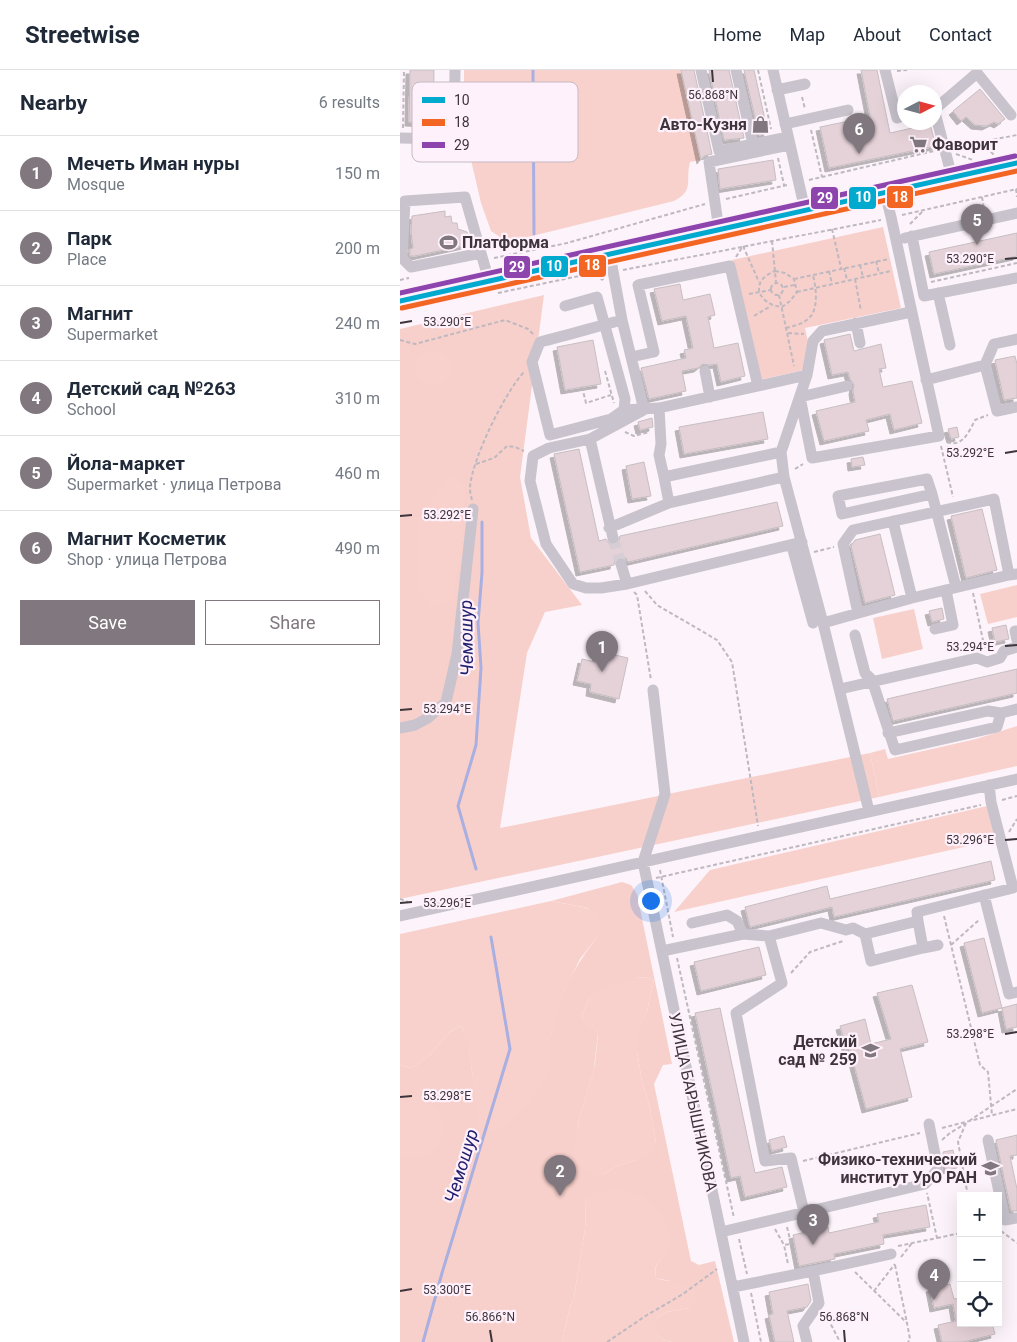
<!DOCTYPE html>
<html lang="en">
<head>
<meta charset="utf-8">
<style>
  body { margin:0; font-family:Roboto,sans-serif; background:#f6f6f7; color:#1f2937 }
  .controls { position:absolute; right:15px; bottom:15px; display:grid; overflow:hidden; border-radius:0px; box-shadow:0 5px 20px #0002 }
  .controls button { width:45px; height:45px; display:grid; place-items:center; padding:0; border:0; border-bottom:1px solid #e0e1e3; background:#fff; color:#1f2937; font:25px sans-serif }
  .compass { position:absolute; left:497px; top:15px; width:45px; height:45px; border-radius:50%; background:#fff; box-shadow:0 5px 20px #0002; rotate:84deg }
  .you { position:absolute; left:250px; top:830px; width:18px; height:18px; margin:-12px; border:4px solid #fff; border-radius:50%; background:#1a73e8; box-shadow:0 0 0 8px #1a73e833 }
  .badge { display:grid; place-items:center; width:32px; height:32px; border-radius:50%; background:#80787e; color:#fff; font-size:16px; font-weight:700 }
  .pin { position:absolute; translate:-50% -41px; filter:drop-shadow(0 1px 2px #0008) }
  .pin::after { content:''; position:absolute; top:26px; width:18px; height:15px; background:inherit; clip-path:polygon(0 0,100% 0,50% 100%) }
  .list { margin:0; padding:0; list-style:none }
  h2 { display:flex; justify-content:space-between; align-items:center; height:65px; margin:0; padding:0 20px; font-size:21px }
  h2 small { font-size:16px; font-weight:400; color:#747a83 }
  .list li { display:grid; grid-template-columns:32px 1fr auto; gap:15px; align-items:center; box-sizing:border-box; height:75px; padding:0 20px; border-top:1px solid #e0e1e3 }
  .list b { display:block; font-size:19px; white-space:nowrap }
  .list p { margin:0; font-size:16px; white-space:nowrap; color:#747a83 }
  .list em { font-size:16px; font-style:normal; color:#747a83 }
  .actions { display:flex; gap:10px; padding:15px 20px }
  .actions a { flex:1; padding:11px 0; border:1px solid #80787e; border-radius:0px; text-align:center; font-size:18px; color:#80787e }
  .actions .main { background:#80787e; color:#fff }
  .icon { flex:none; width:28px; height:28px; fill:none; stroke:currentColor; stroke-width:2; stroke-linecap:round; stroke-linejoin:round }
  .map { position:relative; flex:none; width:617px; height:1272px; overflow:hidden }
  header { display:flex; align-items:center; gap:30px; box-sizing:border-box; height:70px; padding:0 25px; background:#fff; border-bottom:1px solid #e0e1e3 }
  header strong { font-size:24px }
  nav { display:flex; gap:28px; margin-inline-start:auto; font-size:18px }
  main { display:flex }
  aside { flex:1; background:#fff }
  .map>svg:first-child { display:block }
  .green { fill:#f8d0cb; fill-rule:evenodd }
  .forest { fill:#f9d1cc }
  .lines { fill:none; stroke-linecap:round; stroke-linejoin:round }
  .stream { stroke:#a9afe0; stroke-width:3 }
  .building { fill:#e5d2d8; stroke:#c7bec1; filter:url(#shadow) }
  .minor-tunnel { stroke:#d6ced4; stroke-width:11; stroke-dasharray:11 5.5; stroke-linecap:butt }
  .path { stroke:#beb8c0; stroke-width:2; stroke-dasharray:4 2.5; stroke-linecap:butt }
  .minor { stroke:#c8c3cd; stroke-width:11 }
  .major { stroke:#b8b1be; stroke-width:14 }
  .bus-1-casing { stroke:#fff1fb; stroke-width:9 }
  .bus-2-casing { stroke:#fff1fb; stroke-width:9 }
  .bus-3-casing { stroke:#fff1fb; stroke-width:9 }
  .bus-1 { stroke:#00a9ce; stroke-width:5 }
  .bus-2 { stroke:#f26522; stroke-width:5 }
  .bus-3 { stroke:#8e44ad; stroke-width:5 }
  .ticks { fill:none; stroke:#3e353c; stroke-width:2 }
  .labels { text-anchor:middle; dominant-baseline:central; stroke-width:4.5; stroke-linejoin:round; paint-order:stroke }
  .poi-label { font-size:16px; font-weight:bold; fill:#3e353c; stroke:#fff1fb; text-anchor:end }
  .street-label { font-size:16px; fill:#3e353c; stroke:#fff1fb }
  .water-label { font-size:18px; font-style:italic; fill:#21216f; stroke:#fff1fb }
  .key { fill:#fff1fb; stroke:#c5b9c2; stroke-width:1 }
  .key-label { font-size:14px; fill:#3e353c }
  .ticks-label { font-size:12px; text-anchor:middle; fill:#3e353c; stroke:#fff1fb; stroke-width:4.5; stroke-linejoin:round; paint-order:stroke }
  .line-badge { stroke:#fff1fb; stroke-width:2 }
  .badge-label { font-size:14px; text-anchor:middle; font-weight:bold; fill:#fff }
</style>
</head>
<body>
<header>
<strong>Streetwise</strong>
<nav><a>Home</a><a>Map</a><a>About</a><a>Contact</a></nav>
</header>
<main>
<aside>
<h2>Nearby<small>6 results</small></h2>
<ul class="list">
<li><span class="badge">1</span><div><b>Мечеть Иман нуры</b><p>Mosque</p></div><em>150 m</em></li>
<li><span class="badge">2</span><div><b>Парк</b><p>Place</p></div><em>200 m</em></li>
<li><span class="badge">3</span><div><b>Магнит</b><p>Supermarket</p></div><em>240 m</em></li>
<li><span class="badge">4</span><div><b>Детский сад №263</b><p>School</p></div><em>310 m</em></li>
<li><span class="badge">5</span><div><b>Йола-маркет</b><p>Supermarket · улица Петрова</p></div><em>460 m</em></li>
<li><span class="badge">6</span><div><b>Магнит Косметик</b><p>Shop · улица Петрова</p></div><em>490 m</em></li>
</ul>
<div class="actions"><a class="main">Save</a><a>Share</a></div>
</aside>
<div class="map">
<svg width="617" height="1272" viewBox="0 0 617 1272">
  <defs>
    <filter id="shadow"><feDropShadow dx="-4" dy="4" stdDeviation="0" flood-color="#0004"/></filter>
  </defs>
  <rect width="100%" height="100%" fill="#fcf4fa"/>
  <path class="green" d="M483 157 501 238 405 258 414 298 358 310 332 190Z
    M144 225 120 407 131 468 182 535 145 542 127 583 100 758 470 683 479 727 0 829V259Z
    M617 515V547L588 554 580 524Z
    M514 539 523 579 482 589 473 548Z
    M222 812 231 815 237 824 272 994 263 995 254 1014 291 1191 299 1195 315 1191 334 1272H272C263 1271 258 1266 253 1259L258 1247 267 1242 289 1238 270 1211 256 1208C254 1197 257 1193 265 1186L186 1129 185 1159 178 1202 174 1227 170 1236 162 1272H0V995L12 998 30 985 50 962 61 956 68 969 72 1002 78 1033 151 998C151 988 150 977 151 967 155 929 176 894 199 865L188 838 151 831ZM238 907 249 908 254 910 247 941 236 964 237 981 242 1012 249 1033 256 1073 237 1090 217 1096 202 1105 177 1057 194 998 198 963 194 957 184 952 182 945 189 928Z"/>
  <path class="forest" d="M64 0H281L301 90 290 92C285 111 295 120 274 131L116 170 100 167 91 161 81 133 71 90 64 76Z
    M16 298a17 17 0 1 1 34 0a17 17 0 1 1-34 0Z
    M51 405 65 418 61 477 53 529 33 537 19 519V452L24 440Z
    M617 656V696L479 727 470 683 485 679 488 689 576 669Z
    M587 736 595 770 274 842 310 800Z
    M151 831 187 838 198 845 201 857 199 865 180 889 164 921 155 948 151 967V998L133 1027 104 1056 94 1062 79 1058C78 1039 75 1021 72 1002 69 984 70 972 61 956L50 962 30 985 12 998 0 995V864Z
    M238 907 249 908 254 910 247 941 237 964V981L242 1012 249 1033 256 1073 247 1085 237 1090 217 1096 202 1105 187 1103 175 1088 174 1083 177 1057 195 994 198 964 194 957 184 953 182 945 189 928 202 919Z
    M14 1026C63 1036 45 1101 0 1086V1029Z
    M218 1120C224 1121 231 1122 237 1124 255 1131 274 1158 270 1178 266 1193 252 1188 256 1208L263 1210 283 1213 296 1222 295 1232 289 1238 267 1242 258 1247 254 1259C258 1266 263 1271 272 1272H162L170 1236 174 1227 178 1202 185 1159 186 1129 198 1122Z"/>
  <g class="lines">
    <path class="stream" d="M133 0 134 164
      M76 799 58 736 76 675 81 598 78 553 82 503V452
      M23 1272 42 1203 110 979 91 867"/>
  </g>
  <path class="building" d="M10 0H34L33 53 9 52Z
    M281 0H294L312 84 304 86 301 90Z
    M309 0H329L344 68 324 70Z
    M344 0H354L368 63 359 65Z
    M461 0H477L490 63 530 54 536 76 429 98 420 57 449 51 453 71 474 66Z
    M580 19 605 49 598 54 594 52 586 56 575 55 566 47 561 51 553 41Z
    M373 90 376 110 320 119 318 99Z
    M45 141V147L51 146 52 153H57L58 159 67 162 71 174 15 186H10V179L13 178 11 161 12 146Z
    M617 163V186L534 204 529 182Z
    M280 214 283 230 310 224 315 245 308 247 314 278 338 273 345 306 321 312 317 294 310 295 303 294 298 298 282 301 286 321 249 329 241 298 286 288 284 280 293 278 286 246 262 251 254 219Z
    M450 264 454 281 481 274 486 298 479 299 483 317 512 311 522 353 494 360 490 344 466 350 469 361 424 371 416 341 455 332 453 321 454 315 450 309 448 302 432 305 424 270Z
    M193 270 201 314 165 320 157 277Z
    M615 286 617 294V328L604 330 595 290Z
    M363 342 368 369 284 384 279 357Z
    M252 348 253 357 240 360 238 352Z
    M557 357 559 367 551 369 548 359Z
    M179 379 199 471 206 469 210 475 218 474 220 466 377 432 383 456 228 492 226 488 219 487 215 489 214 495 180 502 154 384Z
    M463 387 465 395 452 397 451 389Z
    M244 392 251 426 232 429 226 396Z
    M582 439 597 500 566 508 551 446Z
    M480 464 495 525 465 533 451 476 455 470Z
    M542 538 544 549 532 552 529 541Z
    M606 555 609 569 595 572 592 558Z
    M198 581 228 588 219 629 190 622 191 614 177 611 182 589 195 592Z
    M617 599V623L493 651 487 629Z
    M591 791 595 810 434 847 432 837 350 857 345 837 427 816 430 829Z
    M584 868 602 938 582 943 564 873Z
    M359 877 366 905 301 921 294 892Z
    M512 915 528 972 500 979 512 1027 466 1039 449 976 446 977 440 956 465 949 471 974 491 969 477 923Z
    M617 934V957L606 959 602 938Z
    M320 938 355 1103 382 1097 387 1117 345 1127 340 1106 331 1108 295 943Z
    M617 1065V1085L610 1086 617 1119V1141H611L596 1070Z
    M384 1066 387 1077 372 1081 369 1070Z
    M553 1080 557 1098 546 1100 543 1082Z
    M526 1135 530 1157 483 1165 484 1174 434 1184 435 1189 399 1196 393 1165 428 1157 429 1163 479 1152 477 1144Z
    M408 1214 411 1231 407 1237 387 1241 394 1272H375L369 1245 373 1244 369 1222Z
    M550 1214 554 1229 561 1228V1253H592L595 1264 563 1272H542L538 1255 556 1251 553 1234 534 1238 530 1218Z"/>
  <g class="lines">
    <path class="minor-tunnel" d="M213 468 221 494"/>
    <path class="path" d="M358 0 371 59
      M497 1 507 0
      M402 27 405 39
      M3 58 4 0
      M411 60 422 107
      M582 72 594 85
      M555 77 617 65
      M556 84 573 90
      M378 88 384 115
      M409 110 534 81
      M616 119 617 127
      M582 127 584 139
      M326 129 387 115
      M502 145 617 119
      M510 154 524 140
      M432 159 441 198
      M372 171 376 212
      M343 176 359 212
      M336 187 343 176
      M94 188 167 173 305 134
      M476 191 479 203
      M460 195 463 207
      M444 198 447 210
      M200 200 203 210
      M223 200 481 150
      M375 201 385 203 394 209 397 222 390 231 382 237C357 234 349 211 375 201Z
      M429 201 432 214
      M189 203 203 210
      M394 209 489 189
      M455 209 461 241
      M0 210 9 208
      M531 212 617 193
      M371 219a6 6 0 1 1 12 0a6 6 0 1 1-12 0Z
      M384 217 395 215
      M397 222 491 201
      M98 223 203 201
      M349 224 371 220
      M379 225 394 296
      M354 246 371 236
      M386 258C394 256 403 254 409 248 419 239 416 217 413 205
      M388 263 404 264
      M0 270 15 274 105 250 128 259 134 265
      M205 301 214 333
      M182 317 186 333 211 325
      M225 362 234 366 249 362
      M547 372C562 378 569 362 575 350L588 345
      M541 376 553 427
      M76 394 94 388 107 376 115 377 124 381
      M395 399 403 394
      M72 430C71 426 70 422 70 418 71 391 105 322 124 302
      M414 482 434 477
      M245 521 257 535 317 570 332 592 358 756
      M234 522 237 525 251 610
      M573 523 585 580
      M602 730 617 726
      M609 762 617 749
      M260 800 273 867
      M256 808 581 735
      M0 829 8 832
      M544 846 580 995 588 1002 592 1045
      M551 875 579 850
      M277 888 334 1148
      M391 903 410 882 443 871
      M569 1051 617 1019
      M566 1053 558 1072 568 1126
      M542 1058 617 1039
      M542 1070 550 1063 565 1054
      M403 1091 520 1063
      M387 1157 391 1174 384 1175 388 1194
      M375 1159 384 1175
      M601 1161 617 1173
      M537 1168 561 1163
      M339 1169 347 1204
      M498 1176 537 1168 527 1123
      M501 1187 512 1173
      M495 1195 507 1253
      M455 1202 507 1253 510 1269 508 1272
      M474 1221 495 1194
      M351 1223 361 1272
      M425 1243 440 1272
      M207 1272 247 1245 283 1224 317 1199"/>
    <path class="minor" d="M301 0 319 81 388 67
      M336 0 353 74
      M373 0 405 140
      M485 0 497 48 504 46
      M377 20 405 14
      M534 39 552 107
      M535 39 577 3 611 45
      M385 54 448 40
      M0 68 54 69 55 0
      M319 160 309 92 389 75
      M512 166 524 226 617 208
      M505 168 617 143
      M81 183 11 197 2 188 5 131 65 127 89 211
      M210 185 222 250 244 340
      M538 223 550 275
      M165 236 197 227 225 329 224 340 211 349 150 365 132 292 140 272C168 265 195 257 222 250
      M456 253 460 273
      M231 287 254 282 238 215 330 196 358 316
      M585 295 597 341 617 337
      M305 301 310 327
      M526 310 585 295 594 274 617 269
      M447 316 400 327 412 388 539 366 491 147 485 123
      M259 338 261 374 259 385 264 407
      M224 340 259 338 407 305
      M190 369 149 378 133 386 130 411 146 474 173 514 186 518H201L227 514 402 472
      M532 424 442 444 438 426 527 409 532 424 556 517
      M269 433 264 407 381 382
      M493 451 512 528
      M209 458 269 433 384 407
      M213 468 190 369 242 341
      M393 480 413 553
      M221 494 227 514
      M458 543 443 474 453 460 594 429 609 505
      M423 553 512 528 609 505 617 504
      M535 559 553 555 546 520
      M617 561H615L617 570
      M455 565 465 603 472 610 495 680 597 657 601 643 617 639
      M440 619 577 588 587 592 600 588 604 581 617 577
      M253 620 265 724 243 792 344 1272
      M0 658 15 655 28 648 46 632 57 584 73 439
      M488 663 588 641 601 643
      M469 741 423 553 384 407 381 382 407 305 413 271 422 261 511 242
      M584 825 609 924 617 922
      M0 846 617 709
      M292 853 327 845 337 851 343 864
      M465 864 471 891 523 878 518 851
      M369 866 382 913 336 943 365 1091 391 1088 404 1142
      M523 878 538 875
      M262 881 343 864 369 866 421 853 446 860 453 858 465 864 518 851 517 842 613 818 591 732 589 715
      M588 1070 605 1150 617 1148
      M321 1162 525 1114 538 1099 529 1054
      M413 1201 491 1184
      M333 1217 413 1201 419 1233 403 1256 407 1272"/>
    <path class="major" d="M0 231 617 93"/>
    <defs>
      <path id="bus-1" d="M0 231 617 93"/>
      <path id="bus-2" d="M2 238 617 101"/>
      <path id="bus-3" d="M0 223 615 86"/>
    </defs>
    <use href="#bus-1" class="bus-1-casing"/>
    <use href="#bus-2" class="bus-2-casing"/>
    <use href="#bus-3" class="bus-3-casing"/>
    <use href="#bus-1" class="bus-1"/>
    <use href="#bus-2" class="bus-2"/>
    <use href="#bus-3" class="bus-3"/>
  </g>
  <path class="ticks" d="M312 0 313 12M605 189 617 188M0 253 12 251M605 383 617 381M0 446 12 445M605 576 617 575M0 640 12 639M605 770 617 769M0 833 12 832M605 964 617 962M0 1027 12 1026M0 1221 12 1219M90 1260 92 1272M444 1260 445 1272"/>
  <defs>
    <symbol id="shop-bare" viewBox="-9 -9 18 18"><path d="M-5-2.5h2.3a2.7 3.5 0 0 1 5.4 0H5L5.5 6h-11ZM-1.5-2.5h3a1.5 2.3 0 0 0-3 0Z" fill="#80787e" stroke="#fff1fb" stroke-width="2.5" paint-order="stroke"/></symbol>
    <symbol id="supermarket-bare" viewBox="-9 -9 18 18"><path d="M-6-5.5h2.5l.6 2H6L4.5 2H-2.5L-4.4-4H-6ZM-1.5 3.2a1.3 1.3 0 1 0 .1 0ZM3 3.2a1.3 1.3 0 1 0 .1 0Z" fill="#80787e" stroke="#fff1fb" stroke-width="2.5" paint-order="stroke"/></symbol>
    <symbol id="stadium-bare" viewBox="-9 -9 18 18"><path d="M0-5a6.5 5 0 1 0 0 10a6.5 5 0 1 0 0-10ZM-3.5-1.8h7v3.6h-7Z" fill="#80787e" stroke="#fff1fb" stroke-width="2.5" paint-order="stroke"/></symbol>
    <symbol id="school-bare" viewBox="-9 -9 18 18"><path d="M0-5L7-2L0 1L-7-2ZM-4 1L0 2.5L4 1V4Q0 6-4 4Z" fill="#80787e" stroke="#fff1fb" stroke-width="2.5" paint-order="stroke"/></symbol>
    <symbol id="university-bare" viewBox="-9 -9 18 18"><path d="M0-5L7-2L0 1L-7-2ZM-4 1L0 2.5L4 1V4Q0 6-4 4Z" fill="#80787e" stroke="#fff1fb" stroke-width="2.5" paint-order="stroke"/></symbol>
  </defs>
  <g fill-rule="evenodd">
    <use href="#shop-bare" x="348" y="42" width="25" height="25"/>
    <use href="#supermarket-bare" x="506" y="62" width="25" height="25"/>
    <use href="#stadium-bare" x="36" y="160" width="25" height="25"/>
    <use href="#school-bare" x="458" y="968" width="25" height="25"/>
    <use href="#university-bare" x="578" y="1086" width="25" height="25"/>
  </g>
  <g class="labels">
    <g class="poi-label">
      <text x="347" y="54">Авто-Кузня</text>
      <text x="532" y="74" text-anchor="start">Фаворит</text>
      <text x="62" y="172" text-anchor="start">Платформа</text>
      <text x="457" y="971">Детский<tspan x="457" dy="18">сад № 259</tspan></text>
      <text x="577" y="1089">Физико-технический<tspan x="577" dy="18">институт УрО РАН</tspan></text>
    </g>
    <g class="street-label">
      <text transform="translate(293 1032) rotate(78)">УЛИЦА БАРЫШНИКОВА</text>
    </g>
    <g class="water-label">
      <text transform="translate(66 568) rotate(-91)">Чемошур</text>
      <text transform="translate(61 1096) rotate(-73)">Чемошур</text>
    </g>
  </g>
  <rect x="12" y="12" width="166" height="80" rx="8" class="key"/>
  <rect x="22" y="27" width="23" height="6" fill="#00a9ce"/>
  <rect x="22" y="49" width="23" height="7" fill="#f26522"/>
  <rect x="22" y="72" width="23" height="6" fill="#8e44ad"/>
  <g class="key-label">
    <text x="54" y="35">10</text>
    <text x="54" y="57">18</text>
    <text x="54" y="80">29</text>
  </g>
  <g class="ticks-label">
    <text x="313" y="29">56.868°N</text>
    <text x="570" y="193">53.290°E</text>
    <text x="47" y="256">53.290°E</text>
    <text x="570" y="387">53.292°E</text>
    <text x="47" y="449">53.292°E</text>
    <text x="570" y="581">53.294°E</text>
    <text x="47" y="643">53.294°E</text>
    <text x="570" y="774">53.296°E</text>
    <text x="47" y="837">53.296°E</text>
    <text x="570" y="968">53.298°E</text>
    <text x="47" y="1030">53.298°E</text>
    <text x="47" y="1224">53.300°E</text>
    <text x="90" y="1251">56.866°N</text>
    <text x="444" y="1251">56.868°N</text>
  </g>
  <g class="line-badge">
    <rect x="486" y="115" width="28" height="24" rx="5" fill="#f26522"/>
    <rect x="448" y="116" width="29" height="24" rx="5" fill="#00a9ce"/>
    <rect x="410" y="116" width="29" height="24" rx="5" fill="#8e44ad"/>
    <rect x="178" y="184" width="29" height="24" rx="5" fill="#f26522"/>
    <rect x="140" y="185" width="29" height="23" rx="5" fill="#00a9ce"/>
    <rect x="103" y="185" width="28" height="24" rx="5" fill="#8e44ad"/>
  </g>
  <g class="badge-label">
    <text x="500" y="132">18</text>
    <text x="463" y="132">10</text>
    <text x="425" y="133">29</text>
    <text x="192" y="200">18</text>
    <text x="154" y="201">10</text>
    <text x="117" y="202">29</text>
  </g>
</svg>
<div class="controls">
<button>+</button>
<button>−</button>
<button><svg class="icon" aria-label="locate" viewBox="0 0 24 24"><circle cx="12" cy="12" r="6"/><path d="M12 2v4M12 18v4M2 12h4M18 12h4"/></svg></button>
</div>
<svg class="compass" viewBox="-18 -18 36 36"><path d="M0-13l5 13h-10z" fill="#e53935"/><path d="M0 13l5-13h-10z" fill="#747a83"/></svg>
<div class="you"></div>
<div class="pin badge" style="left:202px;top:602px">1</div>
<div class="pin badge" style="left:160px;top:1126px">2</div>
<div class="pin badge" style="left:413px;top:1175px">3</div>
<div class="pin badge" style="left:534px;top:1230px">4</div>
<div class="pin badge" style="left:577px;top:175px">5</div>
<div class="pin badge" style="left:459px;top:84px">6</div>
</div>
</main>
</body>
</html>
